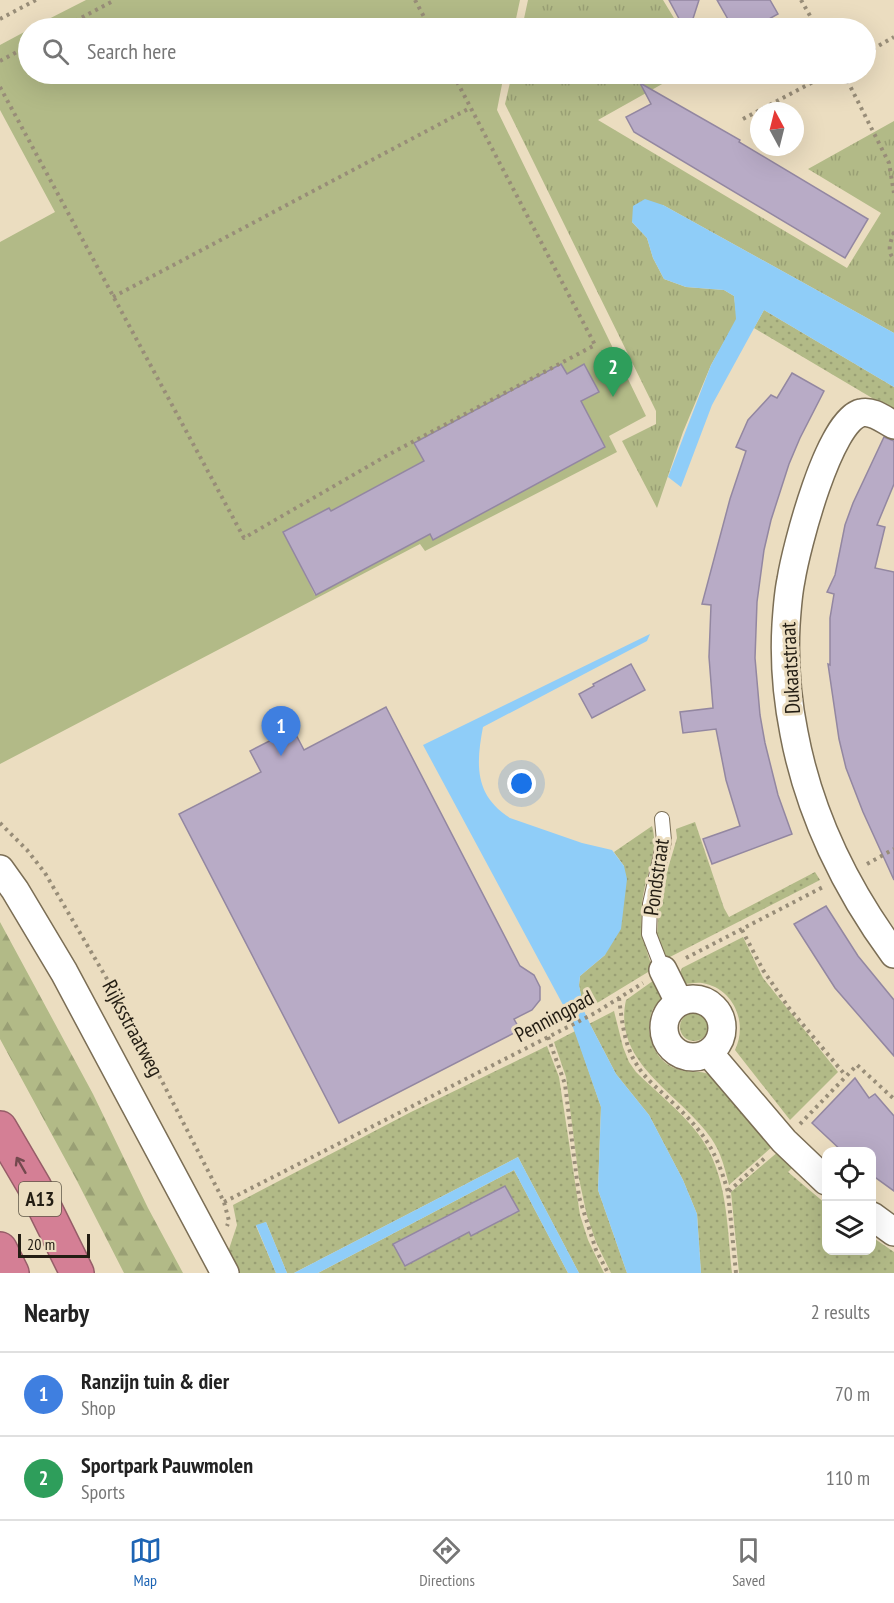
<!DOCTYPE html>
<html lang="en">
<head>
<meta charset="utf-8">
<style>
  body { margin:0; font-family:"PT Sans Narrow",sans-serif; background:#f6f6f6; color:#222 }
  .controls { position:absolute; right:18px; bottom:18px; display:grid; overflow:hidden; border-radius:12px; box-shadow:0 6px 24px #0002 }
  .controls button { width:54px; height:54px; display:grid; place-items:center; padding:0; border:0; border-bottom:2px solid #e0e0e0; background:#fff; color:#222; font:30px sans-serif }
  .compass { position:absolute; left:750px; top:102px; width:54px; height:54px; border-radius:50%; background:#fff; box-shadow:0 6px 24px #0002; rotate:353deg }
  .scale { position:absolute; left:18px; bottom:15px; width:72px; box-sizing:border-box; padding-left:6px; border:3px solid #231d13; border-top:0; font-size:16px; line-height:21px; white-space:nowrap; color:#231d13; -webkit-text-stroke:4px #ebddc0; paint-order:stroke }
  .you { position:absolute; left:522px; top:784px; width:21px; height:21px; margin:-15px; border:4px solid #fff; border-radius:50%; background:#1a73e8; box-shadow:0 0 0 9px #1a73e833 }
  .badge { display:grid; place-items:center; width:39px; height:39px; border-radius:50%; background:#1d64b4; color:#fff; font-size:20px; font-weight:700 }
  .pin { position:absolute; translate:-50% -50px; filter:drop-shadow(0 2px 3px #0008) }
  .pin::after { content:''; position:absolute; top:32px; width:21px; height:18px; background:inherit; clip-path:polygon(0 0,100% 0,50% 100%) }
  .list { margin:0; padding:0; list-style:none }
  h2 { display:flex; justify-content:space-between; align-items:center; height:78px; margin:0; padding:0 24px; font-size:26px }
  h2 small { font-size:20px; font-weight:400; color:#767676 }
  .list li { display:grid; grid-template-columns:39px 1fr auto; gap:18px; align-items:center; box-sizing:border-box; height:84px; padding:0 24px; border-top:2px solid #e0e0e0 }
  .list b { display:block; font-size:22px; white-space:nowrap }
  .list p { margin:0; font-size:20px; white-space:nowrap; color:#767676 }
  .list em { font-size:20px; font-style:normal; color:#767676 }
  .icon { flex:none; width:33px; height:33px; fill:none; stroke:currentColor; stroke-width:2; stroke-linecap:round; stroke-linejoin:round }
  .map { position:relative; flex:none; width:894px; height:1273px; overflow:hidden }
  .search { position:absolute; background:#fff; box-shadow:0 6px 24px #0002; left:18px; right:18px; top:18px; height:66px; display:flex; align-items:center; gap:15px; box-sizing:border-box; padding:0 21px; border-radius:33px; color:#767676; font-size:22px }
  .sheet { height:246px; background:#fff }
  nav { display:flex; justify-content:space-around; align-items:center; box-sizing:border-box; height:84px; border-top:2px solid #e0e0e0; background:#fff; font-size:16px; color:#767676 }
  nav a { display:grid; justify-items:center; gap:3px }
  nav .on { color:#1d64b4 }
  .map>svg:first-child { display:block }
  .grass { fill:url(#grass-dots) }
  .forest { fill:url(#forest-firs) }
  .park { fill:url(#park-tufts) }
  .pitch { fill:#b2ba87; fill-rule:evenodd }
  .water { fill:#8fcdf8 }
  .building { fill:#b8abc6; stroke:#9387a1; stroke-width:1.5 }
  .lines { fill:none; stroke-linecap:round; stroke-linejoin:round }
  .service-casing { stroke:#7b6e55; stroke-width:16 }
  .minor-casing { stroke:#7b6e55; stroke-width:30 }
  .motorway-casing { stroke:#965d68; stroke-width:36 }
  .path { stroke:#988d78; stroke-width:4; stroke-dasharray:3 4.5; stroke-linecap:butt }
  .service { stroke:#fff; stroke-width:14 }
  .minor { stroke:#fff; stroke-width:27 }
  .motorway { stroke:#d47f95; stroke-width:33 }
  .oneway { stroke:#73494e }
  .labels { text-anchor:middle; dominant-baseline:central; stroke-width:6; stroke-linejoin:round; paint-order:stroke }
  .shield { fill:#ebddc0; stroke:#5f5747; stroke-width:1.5 }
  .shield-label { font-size:20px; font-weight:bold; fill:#231d13 }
  .street-label { font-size:21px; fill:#231d13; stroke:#ebddc0 }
</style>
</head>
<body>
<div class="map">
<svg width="894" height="1273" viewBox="0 0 894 1273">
  <defs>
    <pattern id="grass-dots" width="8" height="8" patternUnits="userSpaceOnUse" patternTransform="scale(1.5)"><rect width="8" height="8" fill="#b2ba87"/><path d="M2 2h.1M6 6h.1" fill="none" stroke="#999f74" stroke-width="1.8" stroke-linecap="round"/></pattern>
    <pattern id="forest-firs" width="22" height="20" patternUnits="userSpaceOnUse" patternTransform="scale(1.5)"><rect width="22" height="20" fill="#b2ba87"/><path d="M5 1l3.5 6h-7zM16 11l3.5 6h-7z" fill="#999f74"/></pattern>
    <pattern id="park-tufts" width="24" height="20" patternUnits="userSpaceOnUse" patternTransform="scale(1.5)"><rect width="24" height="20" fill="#b2ba87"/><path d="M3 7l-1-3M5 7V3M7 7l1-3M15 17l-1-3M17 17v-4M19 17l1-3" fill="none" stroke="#999f74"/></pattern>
  </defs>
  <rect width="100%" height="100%" fill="#ebddc0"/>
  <path class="grass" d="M764 310 894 387V411L754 328Z
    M695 822 724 908 729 917 815 872 820 880 666 959 657 937 659 899 677 838 676 829Z
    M652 826C658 846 650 866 645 886 638 916 642 941 653 969L584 1011 579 985 580 976 605 955 624 866 614 852Z
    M743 937 763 978 838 1072 790 1120 735 1050C748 1023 734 988 702 983 696 982 689 984 682 984L680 973 682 968Z
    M657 978 666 993C662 998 655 1005 652 1011 644 1034 654 1061 677 1069 691 1074 704 1068 716 1079 737 1098 754 1124 773 1146L729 1185C725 1169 721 1152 711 1138 681 1094 612 1064 626 1000Z
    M614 1011 623 1047 629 1062 636 1072C657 1093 681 1111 699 1135 728 1174 727 1227 732 1273H701L697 1214 683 1180 649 1115 616 1074 591 1026 576 1034 601 1107 598 1190 627 1273H611L596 1242 587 1216 579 1179 566 1077 554 1042Z
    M680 1027a14 14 0 1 1 28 0a14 14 0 1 1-28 0Z
    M547 1046 559 1077 580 1215 588 1240 604 1273H579L518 1157 294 1273H287L266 1222 256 1226 276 1273H238L228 1252 237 1225 233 1205 411 1112Z
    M779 1151 794 1166 788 1172 826 1204V1250H872V1237L894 1252V1273H739L731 1192Z
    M514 1170 568 1273H318Z"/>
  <path class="forest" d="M0 922 93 1094 148 1208 183 1273H124L76 1179 0 1039Z"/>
  <path class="park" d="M528 0H663L680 28H522Z
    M512 74H680L598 120 847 268 881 213 808 169 894 121V333L663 205 632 222 647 238 653 258 664 279 686 287 724 290 734 296 737 319 711 365 683 432 657 508 622 441 656 424V411L505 104Z"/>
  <path class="pitch" d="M86 0H520L514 28H31Z
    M28 30V74H504L497 110 646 416 609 436 617 452 425 551 420 544 0 764V242L55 212 0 110V45ZM561 364 566 374 584 365 599 392 581 401 605 447 433 539 430 534 315 595 284 532 329 508 332 512 388 480 423 504 405 471 424 461 414 443Z"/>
  <path class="water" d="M645 199 663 205 894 333V387L764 310 712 405 681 487 668 477 711 365 736 319 734 296 724 290 686 287 664 279 653 258 647 238 632 222 633 206Z
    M650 634 647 641 483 727C476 764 474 795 510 818L582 843 612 850 624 866 627 879 621 929 605 955 580 976 579 985 584 1011 591 1026 616 1074 649 1115 683 1180 697 1214 701 1273H627L598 1190 601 1107 569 1016 423 745Z
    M518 1157 579 1273H568L514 1170 318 1273H294Z
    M266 1222 287 1273H276L256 1225Z"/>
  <path class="building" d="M669 0H699L690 28H684Z
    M717 0H770L778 14 753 28H733Z
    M640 83 740 140 739 142 868 219 845 258 634 132 626 117 651 104Z
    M561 364 567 374 584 364 599 392 581 401 605 447 433 540 430 534 316 595 283 532 329 508 331 511 424 461 414 443Z
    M792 373 824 391 800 438 789 464 771 520 764 550 757 602 755 658 760 715 765 743 778 795 792 834 712 864 703 839 740 826 726 780 716 729 683 733 680 712 713 708 709 657 711 605 702 604 730 499 746 451 736 447 748 420 771 395 777 398Z
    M884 437 894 441V484L877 525 885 527 875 568 894 572V880L863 812 846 768 839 739 828 664 830 665V618L834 594 827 592 835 575 845 525 853 503Z
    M631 664 645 690 592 718 579 694 594 686 593 684Z
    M386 707 520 966 534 975 540 987V1000L532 1010 514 1019 520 1030 339 1123 179 814 261 772 250 751 293 729 304 750Z
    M826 906 858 956 894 1000V1056L835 988 794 924Z
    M855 1078 869 1098 875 1094 894 1116V1191L872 1175V1152H843L812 1123Z
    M505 1186 519 1211 471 1236 469 1232 405 1266 393 1244Z"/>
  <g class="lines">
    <defs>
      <path id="service" d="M662 819 664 841 650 904 649 934 663 970"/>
      <path id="minor" d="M894 425C884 420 873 410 861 413 829 420 796 548 791 580 788 594 787 610 786 625 784 660 787 698 794 733 809 813 846 889 894 954
        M0 869 15 890 64 972 225 1273
        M663 970 679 1002
        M664 1028a29 29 0 1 1 58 0a29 29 0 1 1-58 0Z
        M709 1053 784 1141 826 1181
        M872 1216 894 1232"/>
      <path id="motorway" d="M0 1128 34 1186 77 1273
        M0 1249 12 1273"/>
    </defs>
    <use href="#service" class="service-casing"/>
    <use href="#minor" class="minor-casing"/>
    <use href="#motorway" class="motorway-casing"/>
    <path class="path" d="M415 0 430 28
      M801 0 817 28
      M0 19 36 0
      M62 28 115 0
      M866 53 894 37
      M0 61 28 46
      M844 74 889 163 894 193
      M0 87 244 538 386 456 595 345 453 74
      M743 119 828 74
      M894 232C891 241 886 251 894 259
      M113 297 470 108
      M0 823 27 850 45 873 128 1015 224 1202 229 1221 227 1226
      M867 864 894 849
      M742 930 763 970 789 1008 846 1076
      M686 958 823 887
      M619 998C622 1021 624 1045 637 1065 645 1079 661 1091 672 1102 704 1132 716 1150 728 1192
      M548 1037 565 1084 579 1197 596 1250 608 1273
      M800 1124 857 1065 894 1099
      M224 1202 558 1032 595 1013 643 983
      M736 1273 728 1192 767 1156"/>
    <use href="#service" class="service"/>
    <use href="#minor" class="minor"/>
    <use href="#motorway" class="motorway"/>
  </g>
  <defs><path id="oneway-shaft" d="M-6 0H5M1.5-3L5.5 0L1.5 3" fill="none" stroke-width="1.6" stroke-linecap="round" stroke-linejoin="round" transform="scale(1.5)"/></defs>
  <use class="oneway" href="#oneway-shaft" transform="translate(21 1165) rotate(-120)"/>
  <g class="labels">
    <rect class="shield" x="19" y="1182" width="42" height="34" rx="4.5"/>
    <g class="shield-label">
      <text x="40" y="1199">A13</text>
    </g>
    <g class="street-label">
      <text transform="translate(790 668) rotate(-93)">Dukaatstraat</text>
      <text transform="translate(656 877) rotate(-82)">Pondstraat</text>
      <text transform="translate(554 1016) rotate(-28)">Penningpad</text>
      <text transform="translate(133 1028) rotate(62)">Rijksstraatweg</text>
    </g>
  </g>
</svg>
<div class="controls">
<button><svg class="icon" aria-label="locate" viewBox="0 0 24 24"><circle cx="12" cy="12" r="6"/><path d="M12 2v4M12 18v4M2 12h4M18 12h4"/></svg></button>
<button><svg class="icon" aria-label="layers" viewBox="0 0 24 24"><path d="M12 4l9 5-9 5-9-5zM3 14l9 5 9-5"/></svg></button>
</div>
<svg class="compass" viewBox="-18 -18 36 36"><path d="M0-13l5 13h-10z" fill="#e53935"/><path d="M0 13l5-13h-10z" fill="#767676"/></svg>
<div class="scale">20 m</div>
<div class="you"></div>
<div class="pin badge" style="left:281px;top:756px;background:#3f7fe0">1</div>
<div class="pin badge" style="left:613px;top:397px;background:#2e9e5b">2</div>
<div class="search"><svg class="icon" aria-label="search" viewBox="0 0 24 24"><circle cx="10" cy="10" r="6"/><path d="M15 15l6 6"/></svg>Search here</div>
</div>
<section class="sheet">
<h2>Nearby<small>2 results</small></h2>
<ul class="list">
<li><span class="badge" style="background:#3f7fe0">1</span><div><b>Ranzijn tuin &amp; dier</b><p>Shop</p></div><em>70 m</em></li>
<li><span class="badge" style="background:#2e9e5b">2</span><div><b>Sportpark Pauwmolen</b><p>Sports</p></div><em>110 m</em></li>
</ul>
</section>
<nav>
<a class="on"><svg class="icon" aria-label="map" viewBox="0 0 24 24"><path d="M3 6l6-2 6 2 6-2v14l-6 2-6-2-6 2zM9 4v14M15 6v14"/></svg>Map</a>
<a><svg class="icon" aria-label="directions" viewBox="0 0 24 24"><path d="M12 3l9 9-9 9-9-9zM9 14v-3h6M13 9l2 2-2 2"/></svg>Directions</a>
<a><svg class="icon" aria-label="saved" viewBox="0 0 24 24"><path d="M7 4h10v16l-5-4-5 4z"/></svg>Saved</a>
</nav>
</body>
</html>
